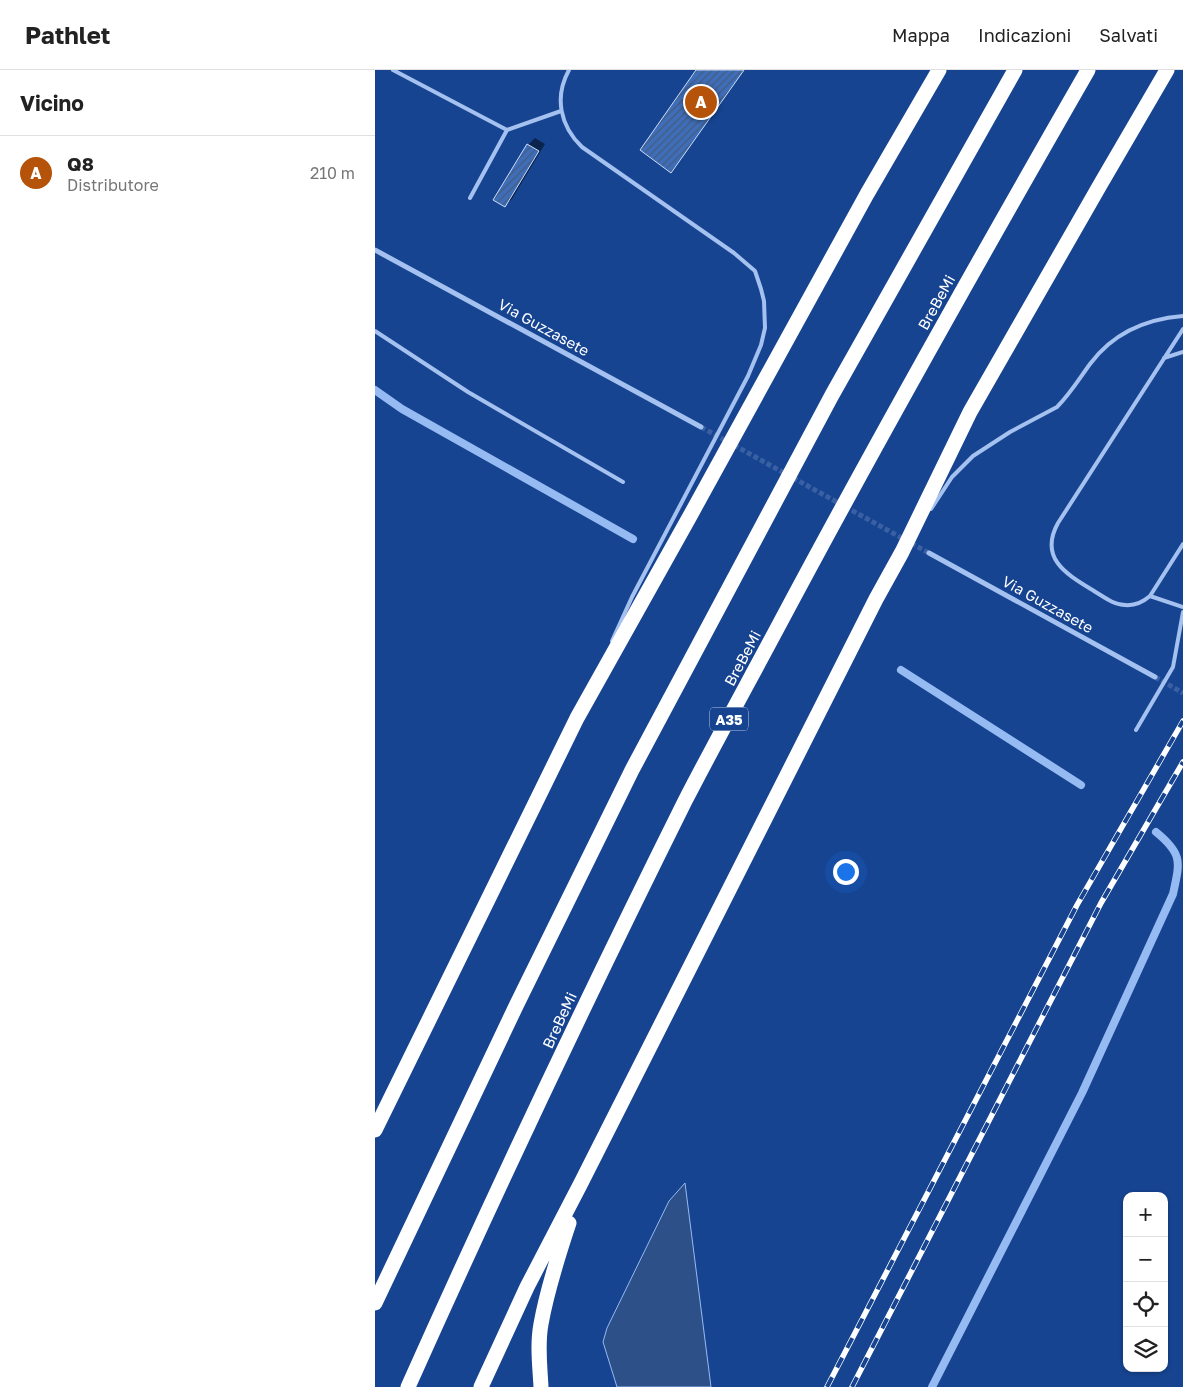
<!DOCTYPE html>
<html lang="it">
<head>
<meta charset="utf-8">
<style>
  body { margin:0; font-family:"Golos Text",sans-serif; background:#f2f2f2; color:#222 }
  .controls { position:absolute; right:15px; bottom:15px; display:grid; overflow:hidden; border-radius:10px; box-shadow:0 1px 4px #0004 }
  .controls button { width:45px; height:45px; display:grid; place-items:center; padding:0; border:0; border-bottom:1px solid #e0e0e0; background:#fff; color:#222; font:25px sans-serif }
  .you { position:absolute; left:470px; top:801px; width:18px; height:18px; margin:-12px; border:4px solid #fff; border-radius:50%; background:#1a73e8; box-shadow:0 0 0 8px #1a73e833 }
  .badge { display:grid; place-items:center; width:32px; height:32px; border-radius:50%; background:#b45309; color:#fff; font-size:16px; font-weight:700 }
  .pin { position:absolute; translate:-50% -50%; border:2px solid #fff; box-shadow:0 1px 5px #0006 }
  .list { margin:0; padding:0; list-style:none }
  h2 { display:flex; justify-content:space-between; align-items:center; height:65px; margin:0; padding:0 20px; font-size:21px }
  h2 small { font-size:16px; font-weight:400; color:#767676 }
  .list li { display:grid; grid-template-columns:32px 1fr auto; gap:15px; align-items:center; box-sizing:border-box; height:75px; padding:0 20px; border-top:1px solid #e0e0e0 }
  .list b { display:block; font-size:19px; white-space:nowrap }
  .list p { margin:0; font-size:16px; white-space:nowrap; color:#767676 }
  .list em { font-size:16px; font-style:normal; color:#767676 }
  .icon { flex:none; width:28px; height:28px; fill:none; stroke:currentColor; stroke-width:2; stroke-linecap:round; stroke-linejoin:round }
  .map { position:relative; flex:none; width:808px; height:1317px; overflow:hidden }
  header { display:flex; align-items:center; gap:30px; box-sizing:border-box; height:70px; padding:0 25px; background:#fff; border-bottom:1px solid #e0e0e0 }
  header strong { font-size:24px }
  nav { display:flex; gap:28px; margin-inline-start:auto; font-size:18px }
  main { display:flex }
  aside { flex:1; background:#fff }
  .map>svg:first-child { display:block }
  .water { fill:#2e5089; stroke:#96bbf3 }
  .shadow { fill:#0007 }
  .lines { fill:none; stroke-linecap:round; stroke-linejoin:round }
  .stream { stroke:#96bbf3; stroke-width:8 }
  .building { fill:url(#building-hatch); stroke:#cadefc }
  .minor-tunnel { stroke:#3960a2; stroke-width:5; stroke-dasharray:5 2.5; stroke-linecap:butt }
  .service { stroke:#a4c1f0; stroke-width:4 }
  .minor { stroke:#a4c1f0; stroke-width:5 }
  .motorway { stroke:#fff; stroke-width:15 }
  .rail-casing { stroke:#fff; stroke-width:5.5 }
  .rail { stroke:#164491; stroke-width:4; stroke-dasharray:11; stroke-linecap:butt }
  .labels { text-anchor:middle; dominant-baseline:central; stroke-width:4.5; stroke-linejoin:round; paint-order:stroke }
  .shield { fill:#164491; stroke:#b9c7de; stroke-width:1 }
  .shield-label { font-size:14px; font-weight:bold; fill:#fff }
  .street-label { font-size:15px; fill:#fff; stroke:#164491 }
</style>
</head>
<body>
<header>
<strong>Pathlet</strong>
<nav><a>Mappa</a><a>Indicazioni</a><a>Salvati</a></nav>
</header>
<main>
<aside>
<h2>Vicino<small></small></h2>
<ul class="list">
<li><span class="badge">A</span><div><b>Q8</b><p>Distributore</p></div><em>210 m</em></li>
</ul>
</aside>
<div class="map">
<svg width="808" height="1317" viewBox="0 0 808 1317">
  <defs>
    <pattern id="building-hatch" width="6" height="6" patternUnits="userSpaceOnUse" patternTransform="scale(1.25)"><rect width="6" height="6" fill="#3e6eb9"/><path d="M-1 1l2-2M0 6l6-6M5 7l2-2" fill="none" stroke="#465b7d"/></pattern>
  </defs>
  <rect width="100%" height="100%" fill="#164491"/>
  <path class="water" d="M310 1113 336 1317H242L228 1272 232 1258 294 1131Z"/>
  <path class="shadow" d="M160 68 170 74 137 129 130 136 153 75Z"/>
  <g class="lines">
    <path class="stream" d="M0 320 27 339 258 469
      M526 600 706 715
      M557 1317 707 1023 798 824C805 792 808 784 781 762"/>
  </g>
  <path class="building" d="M321 0H369L296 103 265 80Z
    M152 74 164 81 130 137 118 130Z"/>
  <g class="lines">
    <path class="minor-tunnel" d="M326 357 554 483
      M780 607 808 623"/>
    <path class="service" d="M18 0 132 60 95 128
      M194 0C179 27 185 56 207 77L359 183 380 201 386 219 389 231 390 258 386 275 373 306 257 527 237 571
      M132 60 186 41
      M808 259 683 453C663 489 693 505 719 521 729 527 739 535 750 535 760 536 768 532 775 526L808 474
      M0 261 93 322 248 412
      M789 288 808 282
      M556 439 577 407 598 386 635 362 682 337C695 324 704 309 715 294 738 263 771 249 808 246
      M775 526 808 537
      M761 660 798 597 808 542"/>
    <path class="minor" d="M0 180 326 357
      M554 483 780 607"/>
    <path class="motorway" d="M0 1060 202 648 315 446 492 124 564 0
      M0 1233 141 936 257 700 457 325 640 0
      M33 1317C121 1120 214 924 310 731 341 671 373 613 405 553 504 367 608 183 713 0
      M106 1317 152 1217 206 1113 501 529 527 482 595 342 725 115 792 0
      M166 1317C165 1297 162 1275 166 1254 172 1220 183 1186 194 1153"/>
    <defs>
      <path id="rail" d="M452 1317 702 835 808 651
        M477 1317 726 833 808 692"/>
    </defs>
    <use href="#rail" class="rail-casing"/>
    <use href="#rail" class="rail"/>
  </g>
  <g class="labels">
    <rect class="shield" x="335" y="637.5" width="38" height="23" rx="4"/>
    <g class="shield-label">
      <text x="354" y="649">A35</text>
    </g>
    <g class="street-label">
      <text transform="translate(561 232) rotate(-61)">BreBeMi</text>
      <text transform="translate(169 257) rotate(29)">Via Guzzasete</text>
      <text transform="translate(673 534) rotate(29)">Via Guzzasete</text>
      <text transform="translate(367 588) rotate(-62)">BreBeMi</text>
      <text transform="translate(184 950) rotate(-65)">BreBeMi</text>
    </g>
  </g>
</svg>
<div class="controls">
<button>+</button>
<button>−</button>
<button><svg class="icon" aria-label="locate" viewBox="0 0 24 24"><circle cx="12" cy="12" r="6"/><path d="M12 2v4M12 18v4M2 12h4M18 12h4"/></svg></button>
<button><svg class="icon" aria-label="layers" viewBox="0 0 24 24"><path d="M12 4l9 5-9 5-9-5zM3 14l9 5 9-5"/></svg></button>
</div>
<div class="you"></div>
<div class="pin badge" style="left:326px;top:32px">A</div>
</div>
</main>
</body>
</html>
